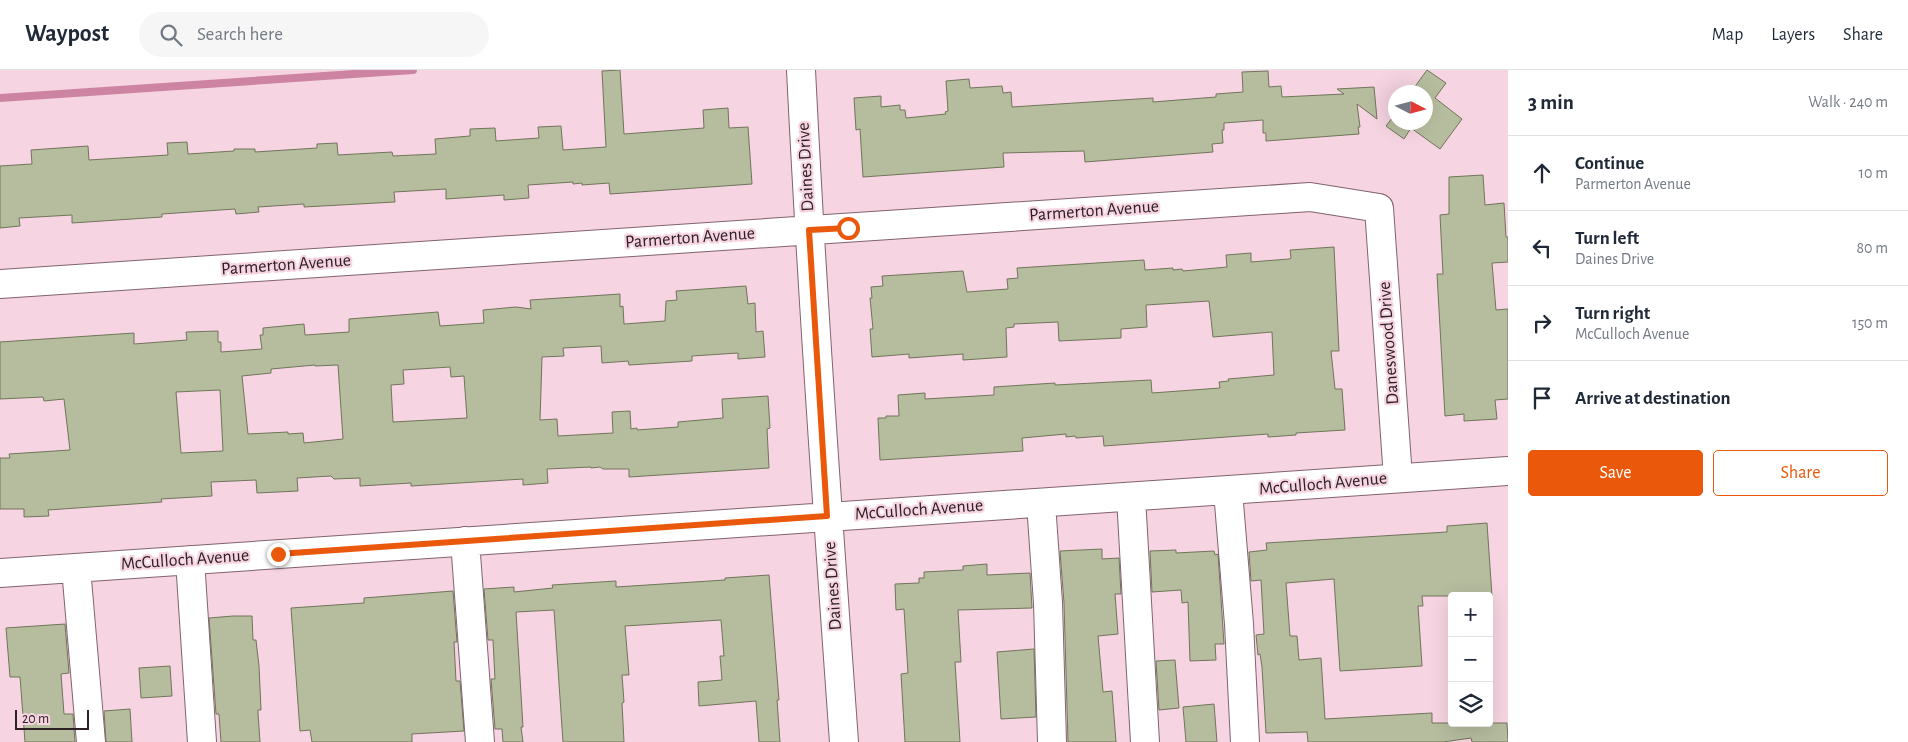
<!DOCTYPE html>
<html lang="en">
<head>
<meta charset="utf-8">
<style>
  body { margin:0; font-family:"Alegreya Sans",sans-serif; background:#f6f6f7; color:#1f2937 }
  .controls { position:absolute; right:15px; bottom:15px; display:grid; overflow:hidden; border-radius:5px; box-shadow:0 5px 20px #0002 }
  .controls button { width:45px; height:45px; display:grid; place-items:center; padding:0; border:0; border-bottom:1px solid #e0e1e3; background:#fff; color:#1f2937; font:25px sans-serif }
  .compass { position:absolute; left:1388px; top:15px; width:45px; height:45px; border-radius:50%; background:#fff; box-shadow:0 5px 20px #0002; rotate:96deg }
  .scale { position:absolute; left:15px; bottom:12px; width:74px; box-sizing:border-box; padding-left:5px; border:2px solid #2c2025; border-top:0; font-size:14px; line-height:18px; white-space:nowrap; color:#2c2025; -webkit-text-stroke:4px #f6d4e1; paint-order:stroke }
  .stop { position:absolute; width:15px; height:15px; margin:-11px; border:4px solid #ea580c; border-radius:50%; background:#fff }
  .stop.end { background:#ea580c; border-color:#fff; box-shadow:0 1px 5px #0008 }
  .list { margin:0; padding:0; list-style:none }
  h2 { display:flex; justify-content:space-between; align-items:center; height:65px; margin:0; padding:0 20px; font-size:21px }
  h2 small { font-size:16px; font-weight:400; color:#747a83 }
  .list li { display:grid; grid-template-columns:32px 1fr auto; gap:15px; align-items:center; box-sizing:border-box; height:75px; padding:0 20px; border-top:1px solid #e0e1e3 }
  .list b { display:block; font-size:19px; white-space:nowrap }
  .list p { margin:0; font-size:16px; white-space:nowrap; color:#747a83 }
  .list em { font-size:16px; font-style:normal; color:#747a83 }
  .actions { display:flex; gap:10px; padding:15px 20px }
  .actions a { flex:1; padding:11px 0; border:1px solid #ea580c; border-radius:5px; text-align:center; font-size:18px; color:#ea580c }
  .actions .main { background:#ea580c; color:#fff }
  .icon { flex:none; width:28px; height:28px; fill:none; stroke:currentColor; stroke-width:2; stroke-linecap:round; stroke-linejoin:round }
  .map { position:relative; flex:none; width:1508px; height:672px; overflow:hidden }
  header { display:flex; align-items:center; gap:30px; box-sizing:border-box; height:70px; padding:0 25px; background:#fff; border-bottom:1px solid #e0e1e3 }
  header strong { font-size:24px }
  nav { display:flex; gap:28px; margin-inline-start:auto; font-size:18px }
  .search { width:350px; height:45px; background:#f6f6f7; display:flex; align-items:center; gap:12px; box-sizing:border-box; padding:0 18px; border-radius:28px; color:#747a83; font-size:19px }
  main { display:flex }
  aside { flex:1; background:#fff }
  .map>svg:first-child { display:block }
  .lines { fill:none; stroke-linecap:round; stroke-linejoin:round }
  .stream { stroke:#cc84a2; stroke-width:8 }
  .building { fill:#b6bc9e; stroke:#70755a; fill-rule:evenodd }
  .minor-casing { stroke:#80636e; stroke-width:30 }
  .minor { stroke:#fff; stroke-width:28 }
  .route { stroke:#ea580c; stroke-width:6 }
  .labels { text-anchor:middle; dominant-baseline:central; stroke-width:4.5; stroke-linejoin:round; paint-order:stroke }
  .street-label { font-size:18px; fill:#2c2025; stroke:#f6d4e1 }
</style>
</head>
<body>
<header>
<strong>Waypost</strong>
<div class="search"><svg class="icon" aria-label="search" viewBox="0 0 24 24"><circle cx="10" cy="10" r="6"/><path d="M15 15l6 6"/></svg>Search here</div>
<nav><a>Map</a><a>Layers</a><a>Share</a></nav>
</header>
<main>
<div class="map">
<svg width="1508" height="672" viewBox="0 0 1508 672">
  <rect width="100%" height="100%" fill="#f6d4e1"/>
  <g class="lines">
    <path class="stream" d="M0 28 413 0"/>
  </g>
  <path class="building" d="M620 0 624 64 704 58 703 40 728 38 729 58 748 57 752 114 610 124 609 113 582 115V113L573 114V112L528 115 529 128 504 130V125L446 129V119L394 122 395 132 304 137V134L258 137 259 142 236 144 235 139 162 144V147L72 153V145L19 148 20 156 0 158V96L32 94 31 80 88 76 89 90 168 85 167 73 187 72 188 84 234 81V79H255V82L317 78V74L337 73 338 85 392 82 393 86 436 84 435 69 470 66V59L495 58 496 71 539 68 538 57 561 56 563 80 606 77 602 1Z
    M1427 0 1446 13 1435 28 1462 49 1440 79 1411 58 1404 69 1386 56 1396 43V52H1426V22H1411Z
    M1268 1 1269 17 1281 16 1282 27 1344 24 1337 19 1374 17 1377 49 1357 34 1360 57H1358L1359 64 1266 71V63H1263V50L1224 53V60H1222L1223 73 1212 74 1213 82 1085 92 1084 81 1003 83 1004 97 863 107 860 59 856 60 854 28 881 26V37L900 35V40H905L906 48 946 44 945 42 948 41 946 11 969 9 970 18 1002 16 1003 23 1011 22 1012 37 1153 28V32L1216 27V24L1243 22 1242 2Z
    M1483 105 1485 135 1504 133 1506 167H1508V192L1492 193 1496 240 1508 239V329L1495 330 1497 349 1464 351V344L1445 346 1437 204H1443L1440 145 1449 144V107Z
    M1334 177 1339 281H1331L1335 319H1342L1345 360 1296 363V365L1268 367V364L1104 376 1103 366 1076 368 1075 366 1066 367V364L1022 368 1023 381 880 390 878 348H886V346H899L898 325 925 323V329L994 325V317L1055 313V315L1151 310 1152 323 1220 318 1219 312 1229 311 1228 309 1274 305 1272 262 1213 267 1209 231 1146 235 1147 257 1121 259V268L1059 271 1058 252 1014 254V257L1006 258 1007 287 963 290V284L909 288V284L872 287 870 259H873L870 228H872L871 217 883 216 882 206 963 201 967 222 1008 219 1007 209 1018 208 1017 198 1144 190 1145 200 1173 198V200L1182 199 1183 201 1227 197 1226 185 1251 183V192L1289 189 1291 188 1290 180Z
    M746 216 748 234 755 233 756 262 763 261 765 287 738 289V283L692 286V291L629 295 628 291 602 293 601 276 563 278 564 286 542 287 540 350 557 349 558 366 613 363 612 342 630 341 631 359 637 358V360L678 357V352L723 348 722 329 768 326 770 358 767 359 769 398 629 407V399H603L600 397 591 398V397L547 399 548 413 523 415V409L411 416V413L360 416V408L334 409 331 406 297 408 298 421 257 423 256 410 211 412 212 426 161 429 162 432 48 440 49 446 24 447V439H0V388H10L9 384 70 380 64 329 44 331 43 327 0 329V272L134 263V274L187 270 186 262 218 261V272H221V282L262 279 260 265H263V258L304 254 305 265 349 262V249L438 242 440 256 484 253 483 240 516 237 531 239 530 230 620 224V237L623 236 624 254 665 251 666 231 677 230 676 221ZM315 295V296L338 295 343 369 304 373 303 363 288 364V362L248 364 242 306 271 303V299ZM450 297 451 307 464 306 467 348 393 352 391 315 404 314 403 300ZM220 320 223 381 181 383 176 322Z
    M1487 453 1492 526H1422L1423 536H1418L1422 596 1340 601 1334 509 1286 513 1290 566H1297L1299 590 1321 588 1325 649 1432 643V653H1507L1508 672H1472L1471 668 1443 672H1308L1307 662 1266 663 1262 597 1260 584 1258 585 1256 565 1264 564 1261 510 1251 511 1249 482 1267 480 1266 473 1447 462V456Z
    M1102 479V489L1119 488 1121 524H1115L1118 564 1098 566 1103 622 1112 621 1116 672H1068L1064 533 1060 481Z
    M1176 480V483L1214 481 1215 485 1218 484 1224 574H1215L1216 590 1190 591 1188 532 1182 533 1181 520 1152 522 1150 481Z
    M987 494V505L1030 503 1032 538 958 540 961 592H955L960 672H905L901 604 908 603 904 539 896 540 895 514 919 513V508H924V502L963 500V496Z
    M769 505 779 630H777L780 672H759L756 631 699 636 698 612 722 610 720 586H724L721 550 625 556 629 605H622L624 632 622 633 624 672H563L554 540 516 542 523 657H521L523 672H503L502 659H495L491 609H495L493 570H488L484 519 514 517V522L553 518 552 515 616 511V517L725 510V508Z
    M453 521 457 572H454L456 611H460L464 661 412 664V672H312L310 660 300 661 291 538 364 533V528Z
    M233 546H252L253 570H256L259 596 261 640H258V643L260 672H221L219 644H216L209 548Z
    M65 554 69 603 61 604 64 644H73L75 672H25L20 607H10L6 558Z
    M1034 579 1036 647 1001 649 997 582Z
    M1175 590 1179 638 1159 640 1156 591Z
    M170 596 172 626 141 628 139 598Z
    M1214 634 1217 672H1186L1183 637Z
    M130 639 132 672H106L104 641Z"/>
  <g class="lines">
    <defs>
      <path id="minor" d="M801 0C812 224 828 448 844 672
        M0 214 1310 127 1379 138 1398 408
        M1228 421 1239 554 1245 672
        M1131 427 1145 672
        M1041 433 1048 533 1052 672
        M465 471 480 672
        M190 490 202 672
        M76 498 91 672
        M0 503 1508 401"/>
    </defs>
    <use href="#minor" class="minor-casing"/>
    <use href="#minor" class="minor"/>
  </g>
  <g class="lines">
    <path class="route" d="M278 484 827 446 809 160 848 158"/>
  </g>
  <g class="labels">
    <g class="street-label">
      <text transform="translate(806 97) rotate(-93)">Daines Drive</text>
      <text transform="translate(1094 141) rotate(-4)">Parmerton Avenue</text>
      <text transform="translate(690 168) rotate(-4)">Parmerton Avenue</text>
      <text transform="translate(286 195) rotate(-4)">Parmerton Avenue</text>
      <text transform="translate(1389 273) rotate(-94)">Daneswood Drive</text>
      <text transform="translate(1323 414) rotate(-5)">McCulloch Avenue</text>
      <text transform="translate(919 440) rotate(-4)">McCulloch Avenue</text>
      <text transform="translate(185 490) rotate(-4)">McCulloch Avenue</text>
      <text transform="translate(833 516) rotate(-94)">Daines Drive</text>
    </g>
  </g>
</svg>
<div class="controls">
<button>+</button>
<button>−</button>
<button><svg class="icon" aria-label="layers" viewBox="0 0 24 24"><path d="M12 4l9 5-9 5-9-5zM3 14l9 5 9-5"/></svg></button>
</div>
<svg class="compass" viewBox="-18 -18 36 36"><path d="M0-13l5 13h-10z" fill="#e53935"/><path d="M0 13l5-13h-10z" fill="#747a83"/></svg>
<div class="scale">20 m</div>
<div class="stop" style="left:848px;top:158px"></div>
<div class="stop end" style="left:278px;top:484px"></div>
</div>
<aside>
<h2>3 min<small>Walk · 240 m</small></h2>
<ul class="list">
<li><svg class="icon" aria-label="ahead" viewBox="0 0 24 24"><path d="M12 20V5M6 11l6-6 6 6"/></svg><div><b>Continue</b><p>Parmerton Avenue</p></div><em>10 m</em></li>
<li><svg class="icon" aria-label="left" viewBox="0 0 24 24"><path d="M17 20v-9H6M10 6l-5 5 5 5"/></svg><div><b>Turn left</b><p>Daines Drive</p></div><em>80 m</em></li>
<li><svg class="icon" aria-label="right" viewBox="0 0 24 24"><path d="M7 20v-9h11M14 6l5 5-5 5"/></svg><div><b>Turn right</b><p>McCulloch Avenue</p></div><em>150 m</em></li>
<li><svg class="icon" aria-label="arrive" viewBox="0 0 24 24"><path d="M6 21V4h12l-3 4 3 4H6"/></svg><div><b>Arrive at destination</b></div></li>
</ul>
<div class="actions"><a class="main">Save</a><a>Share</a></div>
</aside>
</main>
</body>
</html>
